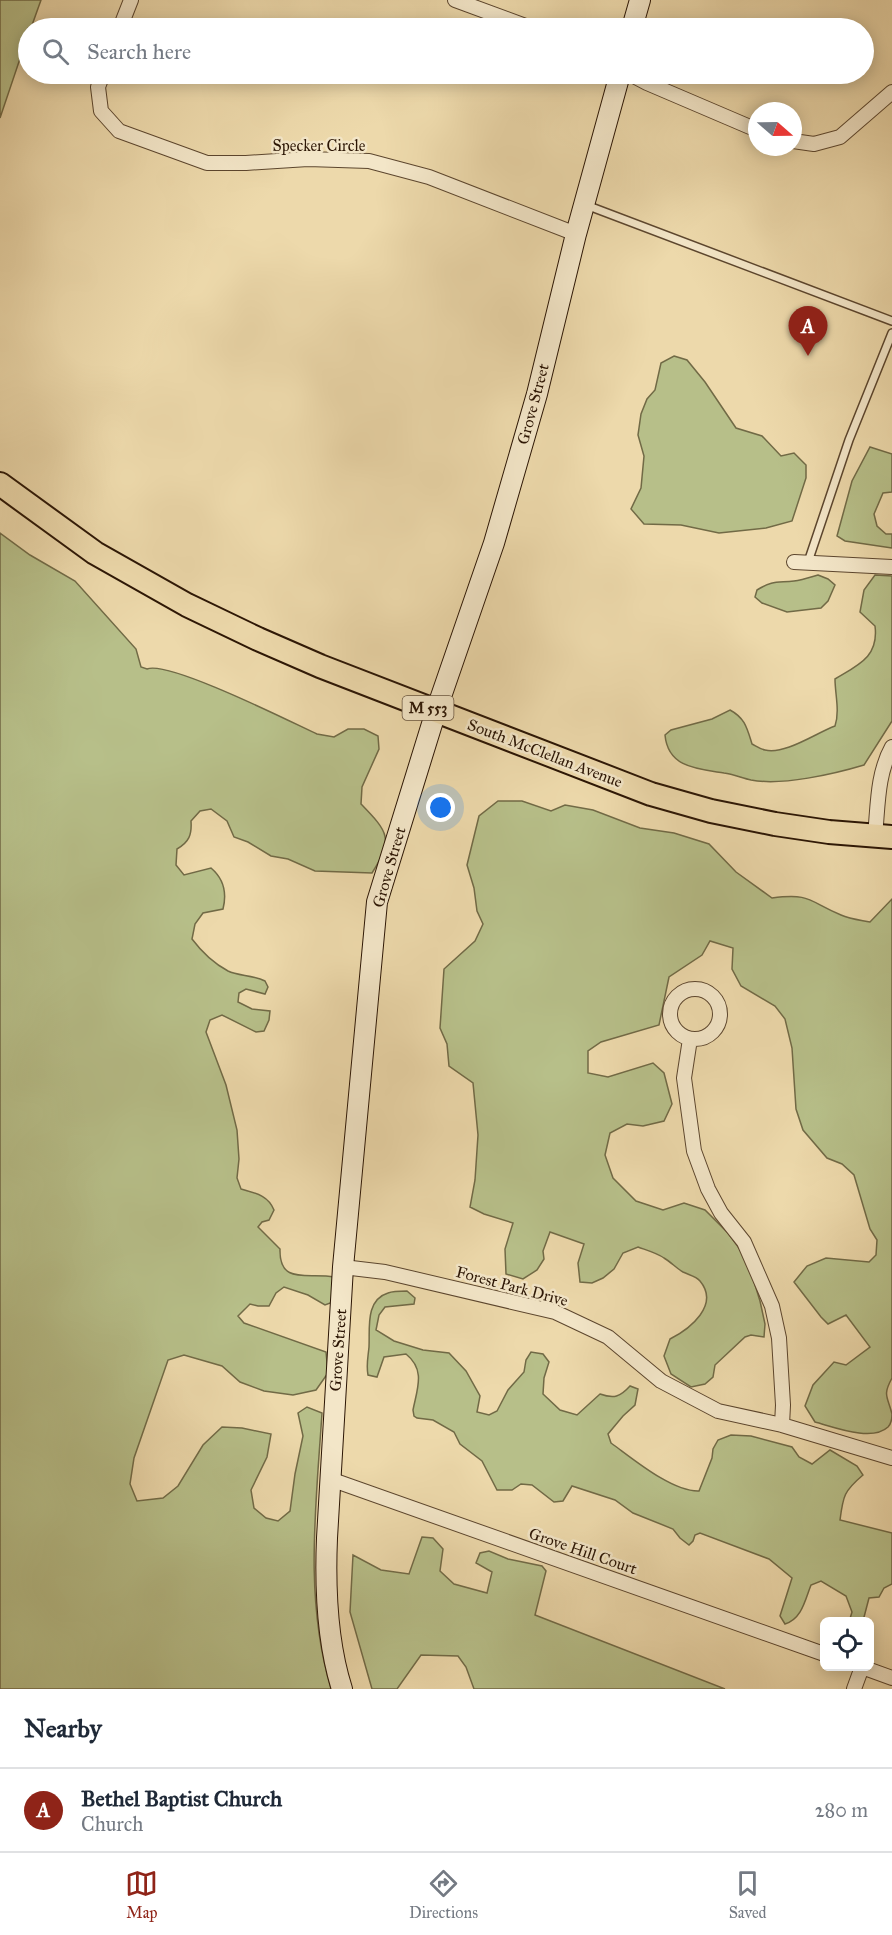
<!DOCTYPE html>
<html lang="en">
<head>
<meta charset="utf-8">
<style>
  body { margin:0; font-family:"IM FELL Great Primer",serif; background:#f6f6f7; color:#1f2937 }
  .controls { position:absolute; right:18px; bottom:18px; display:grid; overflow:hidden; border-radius:9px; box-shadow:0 3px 15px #0003 }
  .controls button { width:54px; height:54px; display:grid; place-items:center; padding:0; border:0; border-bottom:2px solid #e0e1e3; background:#fff; color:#1f2937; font:30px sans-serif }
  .compass { position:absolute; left:748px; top:102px; width:54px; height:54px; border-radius:50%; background:#fff; box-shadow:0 3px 15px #0003; rotate:110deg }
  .you { position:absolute; left:441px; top:808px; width:21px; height:21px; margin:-15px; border:4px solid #fff; border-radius:50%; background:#1a73e8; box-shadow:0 0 0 9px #1a73e833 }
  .badge { display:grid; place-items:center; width:39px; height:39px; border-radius:50%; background:#8f2418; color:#fff; font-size:20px; font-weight:700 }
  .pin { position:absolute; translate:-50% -50px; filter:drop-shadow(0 2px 3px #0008) }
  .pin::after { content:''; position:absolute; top:32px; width:21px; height:18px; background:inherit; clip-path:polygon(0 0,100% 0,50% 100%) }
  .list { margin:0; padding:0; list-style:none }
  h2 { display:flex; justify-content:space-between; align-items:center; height:78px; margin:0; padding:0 24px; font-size:26px }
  h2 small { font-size:20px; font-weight:400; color:#747a83 }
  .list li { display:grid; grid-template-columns:39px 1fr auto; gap:18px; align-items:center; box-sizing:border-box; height:84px; padding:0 24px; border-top:2px solid #e0e1e3 }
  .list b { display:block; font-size:22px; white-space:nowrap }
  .list p { margin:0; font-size:20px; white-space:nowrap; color:#747a83 }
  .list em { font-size:20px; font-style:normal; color:#747a83 }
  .icon { flex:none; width:33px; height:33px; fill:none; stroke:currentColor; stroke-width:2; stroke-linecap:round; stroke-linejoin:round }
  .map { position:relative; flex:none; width:892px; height:1689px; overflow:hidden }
  .search { position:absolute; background:#fff; box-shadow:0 3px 15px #0003; left:18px; right:18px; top:18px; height:66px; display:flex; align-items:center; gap:15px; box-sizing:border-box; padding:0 21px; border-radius:33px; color:#747a83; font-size:22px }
  .sheet { height:162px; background:#fff }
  nav { display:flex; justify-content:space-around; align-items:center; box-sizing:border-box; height:84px; border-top:2px solid #e0e1e3; background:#fff; font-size:16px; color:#747a83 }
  nav a { display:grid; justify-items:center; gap:3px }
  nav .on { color:#8f2418 }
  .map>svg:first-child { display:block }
  .green { fill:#b7bf89; stroke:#716a46; stroke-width:1.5 }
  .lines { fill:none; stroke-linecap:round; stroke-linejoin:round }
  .lane-casing { stroke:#5c462e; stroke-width:10 }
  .street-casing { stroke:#5c462e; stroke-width:16 }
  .secondary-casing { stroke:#2b1504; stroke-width:22 }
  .primary-casing { stroke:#2b1504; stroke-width:26 }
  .lane { stroke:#f3e6c8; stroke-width:7 }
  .street { stroke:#f3e6c8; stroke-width:14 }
  .secondary { stroke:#f3e6c8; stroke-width:20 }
  .primary { stroke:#edd9ab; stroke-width:22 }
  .labels { text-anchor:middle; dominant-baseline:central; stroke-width:5; stroke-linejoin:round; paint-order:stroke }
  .shield { fill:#f3e6c8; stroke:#67543f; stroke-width:1.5 }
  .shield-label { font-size:15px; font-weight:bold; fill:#2b1504 }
  .street-label { font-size:16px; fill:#2b1504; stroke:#f3e6c8 }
</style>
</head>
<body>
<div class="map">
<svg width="892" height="1689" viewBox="0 0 892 1689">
  <rect width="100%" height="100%" fill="#edd9ab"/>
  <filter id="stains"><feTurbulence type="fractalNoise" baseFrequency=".00333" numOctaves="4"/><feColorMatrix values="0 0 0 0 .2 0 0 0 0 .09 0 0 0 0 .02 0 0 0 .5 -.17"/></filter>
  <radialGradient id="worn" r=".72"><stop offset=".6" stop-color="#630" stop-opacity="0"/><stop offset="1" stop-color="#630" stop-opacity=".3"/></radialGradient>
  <path class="green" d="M0 0H41L31 28H28V35L0 118Z
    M674 356 687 360 705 382 736 428 762 436 781 456 794 453 806 465V478L792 521 766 528 719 533 681 525 644 524 631 509 641 488 644 456 638 435 641 414 647 399 655 390 661 363Z
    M870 447 892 454V492L883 493 874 514 877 526 886 534H892V548L845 541 837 536 852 481Z
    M0 533 30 555 75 581 136 649 141 667 147 669C168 660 291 722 317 734L334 737 348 729H364L378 736 379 749 362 787 361 804C388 832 394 838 372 873L315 871 288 859 271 856 248 842 234 837 227 821 211 809 200 811 191 821C192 835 189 842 177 849L176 865 184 875 211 868C224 879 227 893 223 909L203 913 195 924 192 939C201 951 215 964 228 971 238 976 253 975 265 981L268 987 265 994 246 989 239 993 238 1002 252 1009 270 1011 269 1020 264 1031 256 1032 222 1015 210 1020 206 1032 226 1085 237 1130 239 1159 237 1178 241 1189C255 1193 268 1195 274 1210L269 1220 262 1222 258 1227 280 1249C279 1286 309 1272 334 1277L333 1302 325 1305 308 1295 284 1287 276 1293 269 1306H258L250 1304 238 1316 244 1323 326 1352 328 1373 316 1390 293 1395 264 1391 240 1382 222 1366 184 1355 168 1360 134 1458 130 1484 137 1501 163 1498 178 1486 203 1445 222 1427 242 1428 271 1434 267 1457 251 1490 254 1508 266 1518 278 1521 290 1511 295 1474 303 1436 298 1413 307 1407 322 1413C316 1506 304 1598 331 1689H0Z
    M818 575 828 579 835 585 828 601 821 608 787 612 762 603 755 597 757 590C773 580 778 583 794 581 802 580 811 577 818 575Z
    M875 575 892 576V721L864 765C834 774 782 786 751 780 742 778 733 774 724 773 698 769 668 768 665 735L671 730 712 719 730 710C745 718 747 728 752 744 756 746 760 749 765 750 785 755 816 733 835 726 840 711 835 694 835 679 858 665 879 657 875 626L860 612 864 590Z
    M498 801H522L551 811 565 805 593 810 640 828 674 833 709 844 736 872 772 898C811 893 808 901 841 915 850 919 860 920 870 922L892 899V1378C882 1396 888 1397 892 1414 892 1418 891 1424 888 1427 872 1442 834 1427 815 1422L805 1406 813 1385 834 1362 846 1365 870 1347 846 1315 828 1324 821 1317 794 1282 807 1266 826 1258 869 1262 876 1255 877 1240 870 1229 854 1175 842 1164 827 1158 803 1130 796 1109 792 1048 785 1019 775 1006 741 986 732 969 733 948 710 941 702 955 669 977 659 1025 601 1042 588 1051V1073L608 1077 653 1063 664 1073 672 1104 664 1121 643 1126 627 1124 610 1133 605 1155 613 1178 636 1201 663 1210 684 1203 705 1210 728 1233 747 1259 760 1301 765 1324 764 1337 751 1335 745 1337 715 1365 713 1377 705 1384 691 1387 671 1374 664 1356 670 1339C690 1329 720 1305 700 1281 696 1276 689 1275 683 1272 676 1268 671 1262 664 1258 657 1253 646 1250 638 1247L623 1253 614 1269 603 1278 592 1283 580 1282 578 1263 584 1244 550 1232 543 1251 544 1259 537 1270 523 1279 506 1274 505 1249 513 1223 484 1214 470 1207 475 1180 478 1135 473 1083 449 1066 447 1044 440 1028 444 969 475 941 483 924 477 911 474 888 467 865 479 816Z
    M407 1291 415 1298 414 1304 385 1307 379 1315 376 1330 394 1341 423 1350 449 1353 466 1371 480 1396 477 1412 489 1415 497 1411 508 1390 524 1372 526 1360 531 1352 543 1354 549 1362 544 1378 543 1394 560 1410 577 1415 600 1394C614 1399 620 1397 630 1386L638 1389 635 1405 623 1416 608 1434 611 1443C632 1458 672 1492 699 1491L712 1458 713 1449 718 1440 731 1435 751 1436 792 1447 799 1457 812 1464 830 1450 857 1466 863 1475C844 1491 843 1496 840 1520L892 1533V1584L884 1588 879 1597 869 1598 863 1621 849 1622 852 1612 846 1596 821 1581 811 1585C805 1600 802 1619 785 1624L780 1616 792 1578 769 1559 700 1533 695 1535 693 1541 689 1545 680 1538 673 1529 633 1513 615 1500 572 1486 563 1501 554 1502 532 1485 521 1484 512 1490H497L482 1461 460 1444 454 1432 433 1420 417 1418 414 1416 413 1410C417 1389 426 1370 406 1354L384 1357 377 1377 368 1375C366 1365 368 1358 369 1347 370 1329 365 1300 388 1293 393 1291 401 1291 407 1291Z
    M422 1537 433 1538 443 1549 440 1571 454 1584 487 1593 492 1572 476 1563 480 1553 489 1551 508 1559 542 1566 546 1571 535 1615 725 1689H474L466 1667 458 1656 421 1655 397 1689H372L350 1612 353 1555 381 1570 409 1574Z"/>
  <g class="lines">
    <defs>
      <path id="lane" d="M586 205 892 321
        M808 562 849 440 892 333"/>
      <path id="street" d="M455 0 531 28
        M120 28 131 0
        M103 74 98 87 101 111 119 131 207 163H246L308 159 369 161 429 177 576 234
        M630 74 647 83 757 130
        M793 141 814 144 840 137 892 92
        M794 562 892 567
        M875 836C878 806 877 774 892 747
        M670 1014a25 25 0 1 1 50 0a25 25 0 1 1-50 0Z
        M690 1039 684 1078 694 1151 708 1189 721 1213 744 1242 772 1306 779 1338 783 1405 782 1425
        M343 1267 385 1272 555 1312 608 1337 661 1381 718 1411 782 1425 892 1458
        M330 1479 824 1654
        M859 1666 892 1678
        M854 1689 862 1667"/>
      <path id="secondary" d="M632 28 640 0
        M342 1689C327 1642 325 1586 327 1538L343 1267 377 902 436 711 494 543 537 394 576 234 620 74"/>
      <path id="primary" d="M0 484 95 553 187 605 258 639 320 666 651 794 711 811 775 824 829 832 892 837"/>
    </defs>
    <use href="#lane" class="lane-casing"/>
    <use href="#street" class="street-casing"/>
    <use href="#secondary" class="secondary-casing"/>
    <use href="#primary" class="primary-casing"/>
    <use href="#lane" class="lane"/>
    <use href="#street" class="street"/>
    <use href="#secondary" class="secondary"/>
    <use href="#primary" class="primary"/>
  </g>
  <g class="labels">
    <rect class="shield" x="402.5" y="696" width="51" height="24" rx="4.5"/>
    <g class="shield-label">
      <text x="428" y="708">M 553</text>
    </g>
    <g class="street-label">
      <text x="319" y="145">Specker Circle</text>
      <text transform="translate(533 404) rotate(-75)">Grove Street</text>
      <text transform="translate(545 753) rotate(21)">South McClellan Avenue</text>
      <text transform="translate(389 867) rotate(-74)">Grove Street</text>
      <text transform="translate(512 1286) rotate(15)">Forest Park Drive</text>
      <text transform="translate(338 1350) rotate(-86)">Grove Street</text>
      <text transform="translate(583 1551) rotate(19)">Grove Hill Court</text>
    </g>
  </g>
  <rect width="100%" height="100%" filter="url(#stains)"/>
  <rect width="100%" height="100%" fill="url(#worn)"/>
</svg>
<div class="controls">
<button><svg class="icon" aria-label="locate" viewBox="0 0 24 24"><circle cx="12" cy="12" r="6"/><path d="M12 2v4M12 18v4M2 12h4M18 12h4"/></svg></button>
</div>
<svg class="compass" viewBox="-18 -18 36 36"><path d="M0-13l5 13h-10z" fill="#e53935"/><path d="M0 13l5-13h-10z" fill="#747a83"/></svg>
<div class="you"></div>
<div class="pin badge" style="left:808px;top:356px">A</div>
<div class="search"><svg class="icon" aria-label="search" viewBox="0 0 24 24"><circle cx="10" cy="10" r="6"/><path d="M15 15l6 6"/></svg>Search here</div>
</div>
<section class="sheet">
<h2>Nearby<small></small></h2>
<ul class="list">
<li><span class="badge">A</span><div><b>Bethel Baptist Church</b><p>Church</p></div><em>280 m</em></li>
</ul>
</section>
<nav>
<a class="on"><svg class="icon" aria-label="map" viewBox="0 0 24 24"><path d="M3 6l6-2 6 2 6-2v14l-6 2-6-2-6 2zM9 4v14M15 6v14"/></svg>Map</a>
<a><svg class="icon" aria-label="directions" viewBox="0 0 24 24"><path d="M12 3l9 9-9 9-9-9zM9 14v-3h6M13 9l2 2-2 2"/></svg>Directions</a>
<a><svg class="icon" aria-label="saved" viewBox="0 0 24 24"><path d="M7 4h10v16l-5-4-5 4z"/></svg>Saved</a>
</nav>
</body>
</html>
